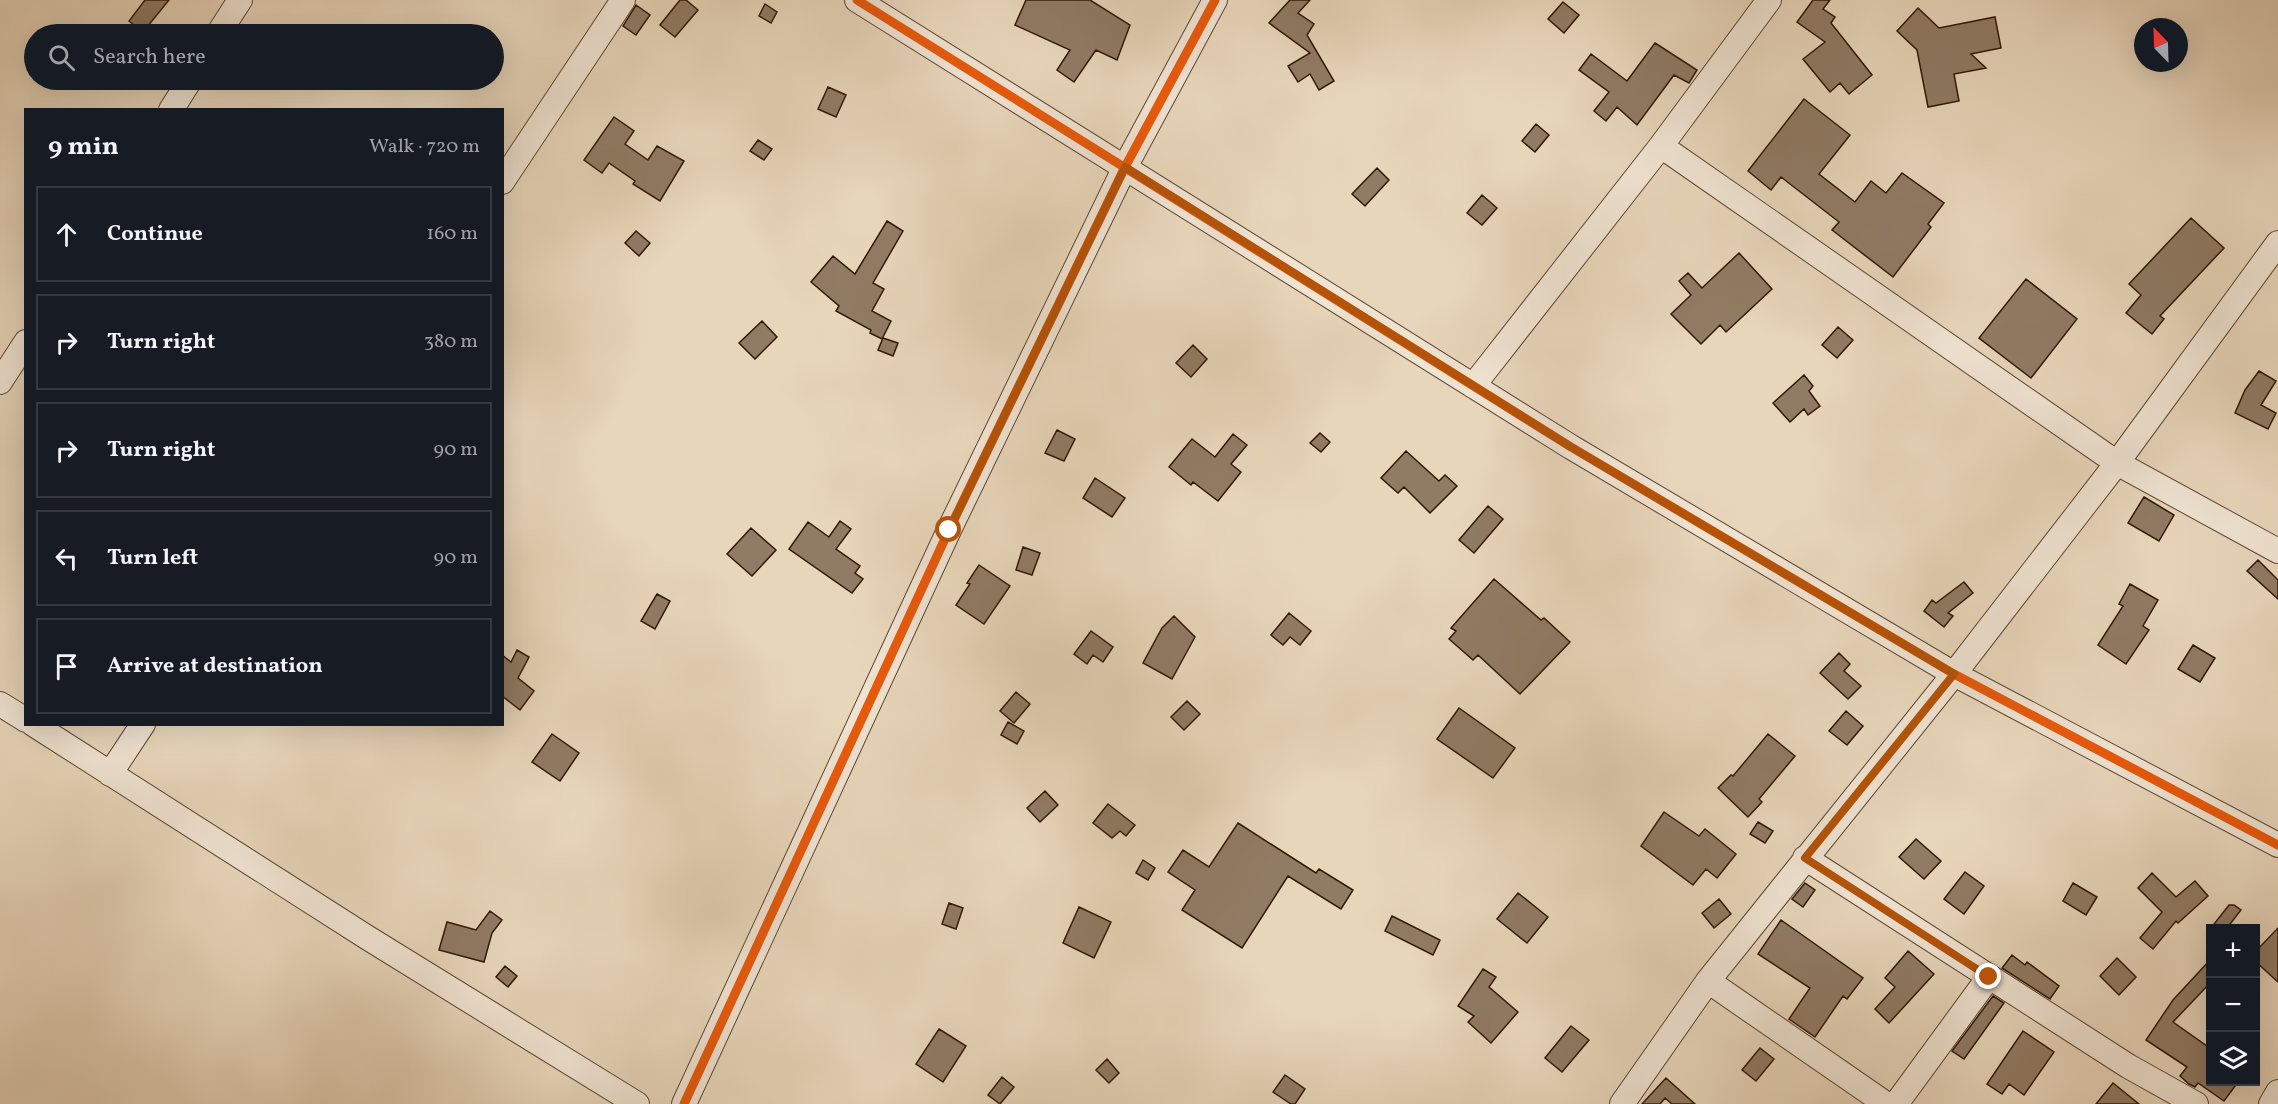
<!DOCTYPE html>
<html lang="en">
<head>
<meta charset="utf-8">
<style>
  body { margin:0; font-family:Vollkorn,serif; background:#20242c; color:#f1f3f6 }
  .controls { position:absolute; right:18px; bottom:18px; display:grid; overflow:hidden; border-radius:0px; box-shadow:0 6px 24px #0002 }
  .controls button { width:54px; height:54px; display:grid; place-items:center; padding:0; border:0; border-bottom:2px solid #363941; background:#171b24; color:#f1f3f6; font:30px sans-serif }
  .compass { position:absolute; left:2134px; top:18px; width:54px; height:54px; border-radius:50%; background:#171b24; box-shadow:0 6px 24px #0002; rotate:337deg }
  .stop { position:absolute; width:18px; height:18px; margin:-14px; border:4px solid #b45309; border-radius:50%; background:#fff }
  .stop.end { background:#b45309; border-color:#fff; box-shadow:0 2px 6px #0008 }
  .list { margin:0; padding:0; list-style:none }
  h2 { display:flex; justify-content:space-between; align-items:center; height:78px; margin:0; padding:0 24px; font-size:26px }
  h2 small { font-size:20px; font-weight:400; color:#9ea1a6 }
  .list li { display:grid; grid-template-columns:39px 1fr auto; gap:18px; align-items:center; box-sizing:border-box; height:96px; margin:0 12px 12px; padding:0 12px; border:2px solid #363941; border-radius:0px }
  .list b { display:block; font-size:22px; white-space:nowrap }
  .list em { font-size:20px; font-style:normal; color:#9ea1a6 }
  .icon { flex:none; width:33px; height:33px; fill:none; stroke:currentColor; stroke-width:2; stroke-linecap:round; stroke-linejoin:round }
  .map { position:relative; flex:none; width:2278px; height:1104px; overflow:hidden }
  .search { position:absolute; background:#171b24; box-shadow:0 6px 24px #0002; left:24px; top:24px; width:480px; height:66px; display:flex; align-items:center; gap:15px; box-sizing:border-box; padding:0 21px; border-radius:33px; color:#9ea1a6; font-size:22px }
  .panel { position:absolute; background:#171b24; box-shadow:0 6px 24px #0002; left:24px; top:108px; width:480px; height:618px; border-radius:0px }
  .map>svg:first-child { display:block }
  .building { fill:#907b64; stroke:#301806; stroke-width:1.5 }
  .lines { fill:none; stroke-linecap:round; stroke-linejoin:round }
  .minor-casing { stroke:#5e4833; stroke-width:26 }
  .minor { stroke:#f0e4d3; stroke-width:24 }
  .cycleway-casing { stroke:#f0e4d3; stroke-width:13 }
  .cycleway { stroke:#e8590c; stroke-width:9 }
  .route { stroke:#b45309; stroke-width:8 }
</style>
</head>
<body>
<div class="map">
<svg width="2278" height="1104" viewBox="0 0 2278 1104">
  <rect width="100%" height="100%" fill="#e8d6bb"/>
  <filter id="stains"><feTurbulence type="fractalNoise" baseFrequency=".00333" numOctaves="4"/><feColorMatrix values="0 0 0 0 .2 0 0 0 0 .09 0 0 0 0 .02 0 0 0 .5 -.17"/></filter>
  <radialGradient id="worn" r=".72"><stop offset=".6" stop-color="#630" stop-opacity="0"/><stop offset="1" stop-color="#630" stop-opacity=".3"/></radialGradient>
  <path class="building" d="M145 0H169L143 32 129 21Z
    M680 0H686L698 10 675 37 660 25Z
    M1026 0H1090L1130 25 1117 60 1096 50 1074 82 1057 70 1070 50 1015 25Z
    M1290 0H1310L1298 13 1314 24 1307 35 1334 81 1319 90 1310 74 1298 82 1288 66 1310 53 1269 23Z
    M1813 0H1830L1823 9 1835 17 1831 23 1872 75 1849 94 1840 83 1830 92 1803 59 1825 42 1797 22Z
    M1563 2 1579 15 1564 33 1548 19Z
    M765 4 777 12 771 23 759 16Z
    M636 5 650 15 636 35 623 26Z
    M1918 8 1939 28 1995 17 2001 48 1971 54 1986 68 1954 74 1959 101 1928 107 1917 50 1897 31Z
    M1655 43 1697 70 1689 83 1674 75 1637 125 1617 107 1606 121 1594 111 1609 92 1579 70 1591 54 1627 81Z
    M828 87 846 95 836 117 818 109Z
    M1804 99 1850 135 1819 174 1855 202 1871 181 1886 193 1902 173 1944 203 1928 224 1931 227 1893 277 1832 230 1839 222 1781 177 1771 190 1748 171Z
    M614 117 634 131 625 144 648 160 657 146 684 161 660 201 633 184 635 181 609 163 602 173 584 160Z
    M1536 124 1549 135 1535 152 1522 141Z
    M758 140 772 149 764 160 750 151Z
    M1377 168 1389 180 1365 206 1352 194Z
    M1482 195 1497 208 1482 225 1467 213Z
    M2191 218 2224 248 2160 316 2164 319 2152 334 2126 313 2141 295 2129 284Z
    M887 221 903 231 873 283 884 289 872 311 891 321 882 339 870 333 871 330 836 311 839 306 811 282 833 256 855 274Z
    M636 231 650 243 639 256 625 243Z
    M1739 253 1772 289 1726 332 1720 325 1701 344 1671 314 1691 295 1679 281 1688 273 1702 288Z
    M2026 279 2077 319 2031 378 1979 338Z
    M762 321 777 337 755 359 739 343Z
    M1838 327 1853 340 1837 358 1822 345Z
    M883 338 898 343 893 356 878 350Z
    M1193 345 1207 359 1191 377 1176 363Z
    M2259 371 2276 381 2261 405 2276 413 2268 429 2235 413 2245 390Z
    M1804 375 1813 386 1809 391 1820 406 1808 415 1804 409 1790 422 1773 403Z
    M1057 430 1075 439 1064 461 1045 453Z
    M1320 433 1330 442 1321 452 1310 443Z
    M1233 434 1247 445 1231 464 1241 472 1218 501 1193 482 1191 485 1169 467 1192 439 1215 457Z
    M1406 451 1439 481 1445 475 1457 486 1430 513 1404 487 1398 493 1381 478Z
    M1095 478 1125 498 1112 517 1083 498Z
    M2144 497 2174 515 2159 541 2128 523Z
    M1488 506 1503 519 1474 553 1459 540Z
    M840 521 851 529 836 549 860 566 855 573 863 579 852 593 789 549 808 522 829 537Z
    M751 528 776 550 752 576 727 554Z
    M1023 547 1040 553 1032 575 1016 570Z
    M2258 560 2278 580V599L2247 571Z
    M979 565 1010 586 984 624 956 605 970 584 967 583Z
    M1494 579 1541 620 1544 618 1570 642 1520 694 1478 655 1473 660 1449 639 1456 631 1451 628Z
    M1964 582 1973 593 1948 613 1953 616 1944 627 1924 611 1932 600 1936 603Z
    M2130 584 2158 600 2143 626 2149 630 2126 664 2098 645 2123 606 2119 604Z
    M657 594 670 601 655 629 641 621Z
    M1289 613 1311 631 1300 645 1290 637 1283 645 1271 635Z
    M1174 616 1195 637 1172 679 1143 663 1162 628Z
    M1091 631 1113 647 1103 662 1093 655 1087 664 1074 654Z
    M2193 645 2215 658 2200 682 2178 669Z
    M517 650 529 657 518 678 534 691 520 710 502 696V655L511 662Z
    M1839 653 1850 664 1844 671 1861 686 1848 699 1820 673Z
    M1016 692 1030 704 1014 723 1000 711Z
    M1187 701 1200 714 1184 730 1171 717Z
    M1459 708 1515 748 1493 778 1437 739Z
    M1846 711 1863 726 1847 745 1829 731Z
    M1008 722 1024 731 1017 744 1001 735Z
    M552 734 579 753 560 781 532 762Z
    M1768 734 1795 756 1759 799 1762 802 1748 817 1718 788 1731 775 1733 776Z
    M1045 791 1058 805 1040 822 1027 808Z
    M1108 804 1135 825 1126 836 1120 831 1112 838 1093 823Z
    M1664 812 1699 836 1705 829 1736 854 1717 878 1706 869 1693 885 1641 846Z
    M1758 822 1773 831 1765 843 1750 834Z
    M1238 823 1316 873 1319 869 1353 890 1341 909 1288 876 1242 948 1182 910 1195 890 1168 872 1183 850 1209 867Z
    M1916 839 1941 861 1924 879 1899 857Z
    M1143 860 1155 868 1148 880 1136 873Z
    M1965 872 1984 886 1964 914 1944 899Z
    M2152 873 2176 897 2195 881 2208 896 2178 923 2176 921 2153 949 2140 938 2162 912 2138 888Z
    M1805 883 1815 890 1803 907 1792 899Z
    M2073 883 2097 897 2086 915 2063 901Z
    M1518 893 1548 917 1527 943 1497 919Z
    M1719 899 1731 914 1714 928 1702 913Z
    M949 903 963 908 956 929 942 924Z
    M2229 905H2234L2241 910 2227 928H2211Z
    M1079 907 1111 922 1094 958 1063 943Z
    M490 911 502 920 492 933 484 962 439 950 447 922 476 930Z
    M1392 916 1440 940 1433 955 1385 931Z
    M1781 920 1863 978 1847 999 1843 996 1815 1037 1789 1019 1810 988 1758 954Z
    M2278 928V982L2256 962V951Z
    M1908 951 1934 974 1889 1023 1875 1009 1895 987 1885 978Z
    M2012 955 2025 965 2027 962 2059 986 2050 999 2002 968Z
    M2117 958 2136 977 2119 995 2100 976Z
    M2211 959V982L2173 1022 2211 1049V1082H2238L2224 1101 2198 1083 2195 1087 2189 1084 2180 1076 2187 1067 2146 1040 2173 1000Z
    M505 966 517 976 508 987 496 977Z
    M1483 969 1496 977 1489 987 1518 1012 1491 1043 1468 1022 1474 1016 1458 1006Z
    M1993 996 2004 1003 1964 1059 1952 1051Z
    M1571 1026 1589 1040 1562 1072 1545 1058Z
    M939 1029 966 1046 943 1082 916 1064Z
    M2023 1031 2054 1052 2024 1095 2009 1084 2002 1094 1987 1084Z
    M1760 1048 1774 1059 1756 1081 1742 1070Z
    M1107 1059 1119 1073 1109 1083 1096 1070Z
    M1285 1075 1305 1089 1295 1104H1291L1273 1092Z
    M1002 1077 1014 1087 1000 1104 988 1095Z
    M1666 1078 1695 1104H1672L1665 1098 1660 1104H1642Z
    M2113 1083 2139 1104H2096Z"/>
  <g class="lines">
    <defs>
      <path id="minor" d="M857 0 1571 447 1954 674 2278 845
        M218 34 240 0
        M171 110 190 80
        M1661 146 2117 463 2278 551
        M502 182 623 0
        M0 382 26 342
        M1473 386 1661 146 1769 0
        M0 704 26 720
        M33 724 368 938 637 1104
        M110 774 143 724
        M1805 858 2128 1066 2196 1104
        M1708 981 1886 1104
        M684 1104 949 530 1125 167 1215 0
        M1622 1104 1708 981 1954 674 2117 463 2278 243
        M1896 1104 1989 977
        M2271 1104 2278 1092"/>
    </defs>
    <use href="#minor" class="minor-casing"/>
    <use href="#minor" class="minor"/>
    <defs>
      <path id="cycleway" d="M857 0 1571 447 1954 674 2278 845
        M684 1104 949 530 1125 167 1215 0"/>
    </defs>
    <use href="#cycleway" class="cycleway-casing"/>
    <use href="#cycleway" class="cycleway"/>
  </g>
  <g class="lines">
    <path class="route" d="M949 530 1125 167 1571 447 1954 674 1805 858 1989 977"/>
  </g>
  <rect width="100%" height="100%" filter="url(#stains)"/>
  <rect width="100%" height="100%" fill="url(#worn)"/>
</svg>
<div class="controls">
<button>+</button>
<button>−</button>
<button><svg class="icon" aria-label="layers" viewBox="0 0 24 24"><path d="M12 4l9 5-9 5-9-5zM3 14l9 5 9-5"/></svg></button>
</div>
<svg class="compass" viewBox="-18 -18 36 36"><path d="M0-13l5 13h-10z" fill="#e53935"/><path d="M0 13l5-13h-10z" fill="#9ea1a6"/></svg>
<div class="stop" style="left:949px;top:530px"></div>
<div class="stop end" style="left:1989px;top:977px"></div>
<div class="search"><svg class="icon" aria-label="search" viewBox="0 0 24 24"><circle cx="10" cy="10" r="6"/><path d="M15 15l6 6"/></svg>Search here</div>
<section class="panel">
<h2>9 min<small>Walk · 720 m</small></h2>
<ul class="list">
<li><svg class="icon" aria-label="ahead" viewBox="0 0 24 24"><path d="M12 20V5M6 11l6-6 6 6"/></svg><div><b>Continue</b></div><em>160 m</em></li>
<li><svg class="icon" aria-label="right" viewBox="0 0 24 24"><path d="M7 20v-9h11M14 6l5 5-5 5"/></svg><div><b>Turn right</b></div><em>380 m</em></li>
<li><svg class="icon" aria-label="right" viewBox="0 0 24 24"><path d="M7 20v-9h11M14 6l5 5-5 5"/></svg><div><b>Turn right</b></div><em>90 m</em></li>
<li><svg class="icon" aria-label="left" viewBox="0 0 24 24"><path d="M17 20v-9H6M10 6l-5 5 5 5"/></svg><div><b>Turn left</b></div><em>90 m</em></li>
<li><svg class="icon" aria-label="arrive" viewBox="0 0 24 24"><path d="M6 21V4h12l-3 4 3 4H6"/></svg><div><b>Arrive at destination</b></div></li>
</ul>
</section>
</div>
</body>
</html>
